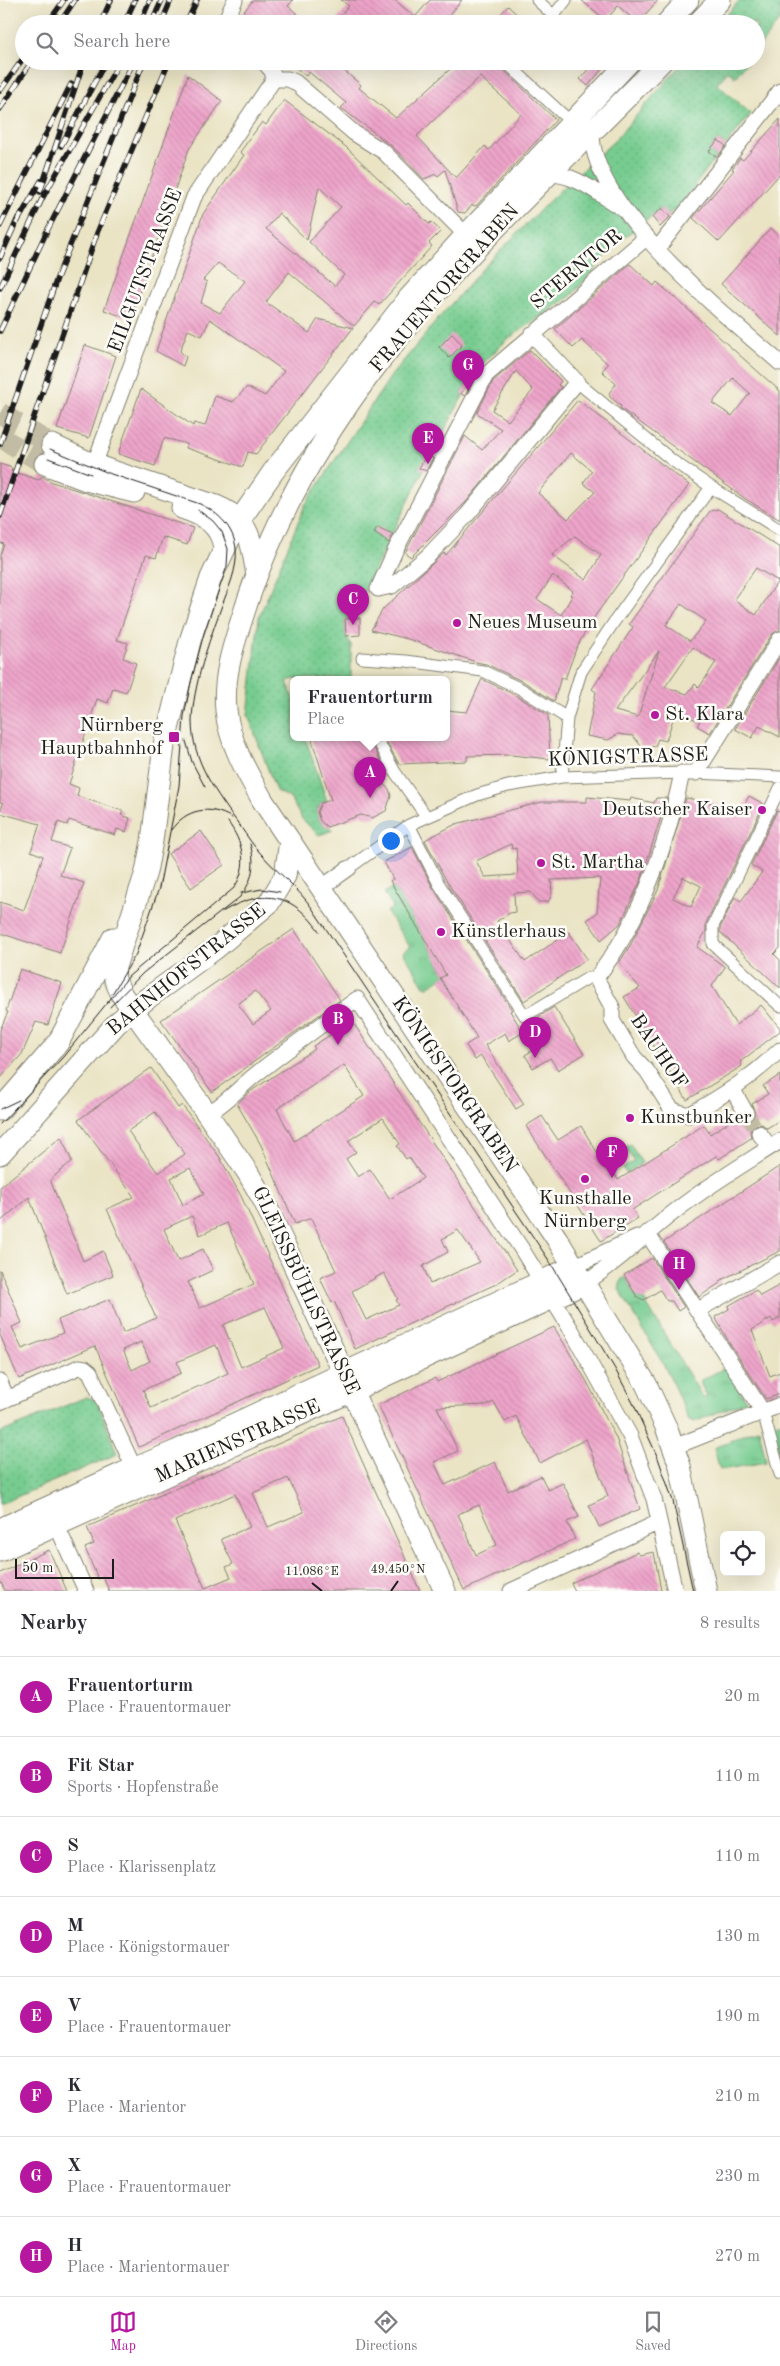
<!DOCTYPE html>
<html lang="en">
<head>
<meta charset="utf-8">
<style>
  body { margin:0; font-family:"Old Standard TT",serif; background:#f2f2f3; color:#2b2b33 }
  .controls { position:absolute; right:15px; bottom:15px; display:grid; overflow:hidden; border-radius:8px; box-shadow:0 5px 20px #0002 }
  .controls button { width:45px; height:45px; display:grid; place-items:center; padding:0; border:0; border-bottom:1px solid #e1e1e2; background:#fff; color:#2b2b33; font:25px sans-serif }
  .scale { position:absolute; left:15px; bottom:12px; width:99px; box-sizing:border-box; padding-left:5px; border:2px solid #1c1c1c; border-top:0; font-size:14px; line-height:18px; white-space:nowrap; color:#1c1c1c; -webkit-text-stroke:4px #fdfcf7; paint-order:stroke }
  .you { position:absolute; left:390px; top:840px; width:18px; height:18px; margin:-12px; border:4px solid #fff; border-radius:50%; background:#1a73e8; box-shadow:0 0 0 8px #1a73e833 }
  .badge { display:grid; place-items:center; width:32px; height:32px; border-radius:50%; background:#b5179e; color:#fff; font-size:16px; font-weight:700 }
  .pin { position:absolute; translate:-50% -41px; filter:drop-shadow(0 1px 2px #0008) }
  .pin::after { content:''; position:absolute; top:26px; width:18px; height:15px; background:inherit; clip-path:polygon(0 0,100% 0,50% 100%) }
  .popup { position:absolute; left:290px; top:676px; width:160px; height:65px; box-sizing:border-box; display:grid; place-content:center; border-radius:8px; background:#fff; filter:drop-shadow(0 1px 4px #0005); font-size:16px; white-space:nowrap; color:#7c7c81 }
  .popup b { font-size:19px; color:#2b2b33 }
  .popup::after { content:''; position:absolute; left:50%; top:100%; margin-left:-10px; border:10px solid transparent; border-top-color:#fff }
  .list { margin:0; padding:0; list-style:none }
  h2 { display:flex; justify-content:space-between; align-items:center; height:65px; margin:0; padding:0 20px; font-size:21px }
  h2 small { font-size:16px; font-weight:400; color:#7c7c81 }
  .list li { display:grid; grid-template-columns:32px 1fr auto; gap:15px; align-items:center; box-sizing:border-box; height:80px; padding:0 20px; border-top:1px solid #e1e1e2 }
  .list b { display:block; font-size:19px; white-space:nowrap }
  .list p { margin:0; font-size:16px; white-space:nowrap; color:#7c7c81 }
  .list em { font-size:16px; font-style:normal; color:#7c7c81 }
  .icon { flex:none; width:28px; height:28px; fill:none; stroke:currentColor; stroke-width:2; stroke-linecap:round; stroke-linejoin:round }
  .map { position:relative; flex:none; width:780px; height:1591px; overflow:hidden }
  .search { position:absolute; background:#fff; box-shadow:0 5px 20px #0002; left:15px; right:15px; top:15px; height:55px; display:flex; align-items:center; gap:12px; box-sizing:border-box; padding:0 18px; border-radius:28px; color:#7c7c81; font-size:19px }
  .sheet { height:705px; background:#fff }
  nav { display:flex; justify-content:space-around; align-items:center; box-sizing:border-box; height:70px; border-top:1px solid #e1e1e2; background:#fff; font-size:14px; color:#7c7c81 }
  nav a { display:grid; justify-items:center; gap:2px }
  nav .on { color:#b5179e }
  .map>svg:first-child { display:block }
  .grass { fill:url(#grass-tufts); stroke:#4a7456 }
  .park { fill:url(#park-dots); stroke:#4a7456 }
  .building { fill:url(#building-back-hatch); fill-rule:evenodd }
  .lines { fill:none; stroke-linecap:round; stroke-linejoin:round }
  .minor-tunnel { stroke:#c1bca3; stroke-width:15; stroke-dasharray:15 8; stroke-linecap:butt }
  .secondary-tunnel { stroke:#c1bca3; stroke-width:21; stroke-dasharray:21 11; stroke-linecap:butt }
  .pedestrian-casing { stroke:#838070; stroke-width:13 }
  .minor-casing { stroke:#838070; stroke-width:17 }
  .secondary-casing { stroke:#838070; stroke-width:23 }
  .pedestrian { stroke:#fff; stroke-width:11 }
  .minor { stroke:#fff; stroke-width:15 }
  .secondary { stroke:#fff; stroke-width:21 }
  .tram { stroke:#1c1c1c; stroke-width:1 }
  .rail-casing { stroke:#1c1c1c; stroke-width:5.5 }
  .rail { stroke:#fdfcf7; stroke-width:4; stroke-dasharray:11; stroke-linecap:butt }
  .ticks { fill:none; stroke:#1c1c1c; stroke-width:2 }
  .poi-dot { fill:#b5179e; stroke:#fdfcf7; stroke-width:2 }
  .labels { text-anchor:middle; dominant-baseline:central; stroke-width:5; stroke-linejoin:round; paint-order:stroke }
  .street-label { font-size:20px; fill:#1c1c1c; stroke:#fdfcf7 }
  .poi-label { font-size:20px; fill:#1c1c1c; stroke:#fdfcf7; text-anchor:start }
  .ticks-label { font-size:12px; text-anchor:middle; fill:#1c1c1c; stroke:#fdfcf7; stroke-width:5; stroke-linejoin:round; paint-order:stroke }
</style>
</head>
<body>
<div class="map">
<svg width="780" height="1591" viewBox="0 0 780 1591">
  <defs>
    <pattern id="grass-tufts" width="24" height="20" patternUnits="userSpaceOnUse" patternTransform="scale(1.25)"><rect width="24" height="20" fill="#77cc90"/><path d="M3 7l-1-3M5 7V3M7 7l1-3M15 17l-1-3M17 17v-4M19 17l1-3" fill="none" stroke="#66af7c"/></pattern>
    <pattern id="park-dots" width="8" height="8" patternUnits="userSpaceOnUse" patternTransform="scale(1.25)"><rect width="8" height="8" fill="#77cc90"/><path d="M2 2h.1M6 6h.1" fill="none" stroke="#66af7c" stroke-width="1.8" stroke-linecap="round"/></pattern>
    <pattern id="building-back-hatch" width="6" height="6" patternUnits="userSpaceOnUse" patternTransform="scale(1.25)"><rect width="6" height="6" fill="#eea4ca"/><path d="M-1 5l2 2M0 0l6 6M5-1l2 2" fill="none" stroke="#cc8dad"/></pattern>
  </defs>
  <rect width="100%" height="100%" fill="#fdfcf7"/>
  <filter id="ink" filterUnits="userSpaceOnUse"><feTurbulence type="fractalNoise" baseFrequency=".02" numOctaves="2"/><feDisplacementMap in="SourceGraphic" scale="10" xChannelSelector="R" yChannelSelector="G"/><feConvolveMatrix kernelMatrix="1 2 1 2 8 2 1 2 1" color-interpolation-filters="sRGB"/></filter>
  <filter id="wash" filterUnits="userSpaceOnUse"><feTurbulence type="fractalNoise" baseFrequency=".0096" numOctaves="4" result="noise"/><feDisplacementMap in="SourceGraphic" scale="20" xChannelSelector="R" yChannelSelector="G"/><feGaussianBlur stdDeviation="1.12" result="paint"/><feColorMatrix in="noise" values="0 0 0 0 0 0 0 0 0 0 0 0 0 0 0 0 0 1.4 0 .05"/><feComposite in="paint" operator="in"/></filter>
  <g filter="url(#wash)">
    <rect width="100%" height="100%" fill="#eae4c5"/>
    <path class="grass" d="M394 887 446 975 428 987 424 986 403 952 410 947 387 912 393 907 384 893Z
      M630 1144 642 1163 626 1173 623 1169 634 1161 625 1148Z
      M625 1277 637 1297 644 1300 703 1398 707 1396 699 1381 727 1367 746 1401 694 1422 689 1420 666 1369 619 1289 621 1280Z
      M780 1421V1461L773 1425Z
      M759 1428 766 1462 720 1470 714 1448Z"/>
    <path class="park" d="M740 0H780V20L756 51V24H718Z
      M684 61H748L735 77 728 71 717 84 751 114 725 146 718 140 709 151 716 157 686 198 668 215 662 208 617 243 571 296 508 339 478 368 470 383H467L461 394 463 396 431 456 427 455 420 467 423 471 351 618 345 619 346 636 351 645V678L294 679 287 681 294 702V737H305L327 801 321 803 317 812 320 821 333 830 319 835 302 819 290 798 276 791 248 715 259 617 305 505 391 376 438 319 484 267 555 195 613 142Z
      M86 1397 97 1400 117 1454 0 1504V1433Z"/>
    <g id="blocks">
      <path class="building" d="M253 0H293L288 6 309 24H247L239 18Z
        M341 0H395L415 17 430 0H462L442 24H333L349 6Z
        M581 0H658L638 23 618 6 606 20Z
        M508 6 527 24H491Z
        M288 61H346L341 68 361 85 359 88 396 118 459 61H494L556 120 476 206 472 205 465 213 458 212 445 170 438 176 436 174 424 179 391 145 341 108 346 103 309 72 306 76ZM480 77 521 114 489 150 485 146 456 178 417 136Z
        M595 61H609L588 86 580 79Z
        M188 75 222 101 189 149 130 319 104 310Z
        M284 100 346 147 406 205 408 203 429 224 431 222 441 231 429 243 432 246 379 305 375 302 354 326 289 272 266 302 309 333 318 319 353 328 256 454 248 452 243 467 186 448 187 444 164 438 155 466 118 454 141 389 193 426 194 423 205 426 215 396 233 402 247 387 265 396 284 371 210 319 202 336 188 330 180 351 186 357 183 366 156 351 203 214 244 155 240 152 262 122 266 125ZM319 187 341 207 309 242 344 275 335 286 266 229 279 213 307 240ZM218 263 245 281 220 313 201 303 207 282 203 280Z
        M780 119V174L719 242 693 218 734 170 732 169 740 158 743 160Z
        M718 140 726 146 717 157 709 151Z
        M662 208 670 217 660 227 652 217Z
        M771 228 780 236V336L721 284Z
        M630 264 654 286 657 282 780 391V520L744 498 620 408 621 406 610 397 609 393 616 384 602 371 608 364 582 340 573 348 555 329ZM733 378 750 393 732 416 712 403Z
        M452 334 462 345 449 358 439 347Z
        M85 345 116 356 89 438 57 429Z
        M530 350 561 381 558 385 561 387 466 502 411 557 405 553 465 436 482 450 501 429 477 413 493 381ZM516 371 533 390 508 421 492 410Z
        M467 383 471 384 465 396 461 394Z
        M578 400 689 485 590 623 576 649 565 679 561 677 554 701 524 682 486 664 476 662 408 639 371 630 383 609 444 553 446 555ZM571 453 592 471 583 483 595 492 568 519 538 493ZM575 536 601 555 586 580 552 555ZM553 575 573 591 570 595 572 596 561 615 537 599Z
        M427 454 433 458 426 471 419 468Z
        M0 464 12 468 11 471 39 480 42 476 52 482 193 528 187 545 163 537 156 558 146 555 117 640 128 643 123 658 136 663 128 688 126 692 113 688 108 703 97 699 69 784 79 788 77 796 123 811 121 815 130 818 126 832 117 829 115 835 69 820 67 825 58 822 52 842 70 848 60 875 84 883 60 953 0 933V902L24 910 43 856 31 851 40 824 0 813 3 803 0 802V555L4 544 0 543Z
        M718 509 780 548V630L772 634 710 733 697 726 700 721 675 713 666 741 658 739 655 746 648 748 642 747 633 736 618 734 608 740 587 736 596 692 592 689 633 627 629 624 710 511ZM756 568 778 581 756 615 734 599ZM681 604 706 621 690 641 666 625ZM693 647 716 662 699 688 695 684 687 694 665 687ZM659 651 638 717 615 711Z
        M377 527 393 534 389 543 374 533Z
        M360 618V635L346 636 345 619Z
        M780 657V737L759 726 752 738 735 729Z
        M482 679 517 696 548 715 550 759 511 755 467 756V761L399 764 384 737H446V710L467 712Z
        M311 737H369L383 766 377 778 389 789 391 796 386 811 372 818 361 815 327 827 320 821 317 812 321 803 331 800Z
        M749 796 764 804 706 923V931L697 947 725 967 712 986 736 1025 761 1005 780 1028V1031L740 1062 742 1066 687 1100 624 997 640 988 619 963 631 944 658 890 686 798 742 809ZM683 877 701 886 691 907 673 898Z
        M587 797 630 801 631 798 654 803 656 798H667L641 880 620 924 601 940 587 920 597 913 600 878 551 880 552 895 548 902H539L531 892 514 893 515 912 510 913 497 921 525 962 569 932 587 959 524 1001 446 880 425 840 456 824 542 802H587ZM511 844 512 849 516 848 518 875 485 877 476 861Z
        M777 811 780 812V948L774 954 780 960V988L720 932V928L735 897 741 901 762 872 751 865Z
        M201 831 224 865 191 888 168 854Z
        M412 847 433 888 512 1010 510 1011 523 1032 509 1041 505 1033 485 1045 524 1104 516 1109 481 1056 475 1060 466 1045 477 1038 440 978 446 975 390 881 393 879 384 862Z
        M294 929 340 1000 212 1092 161 1020ZM255 991 271 1011 253 1024 238 1004Z
        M20 969 62 983 48 1025 36 1022 22 1054 0 1079V1030L8 1012 6 1011Z
        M554 1007 584 1054 558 1070 550 1058 533 1068 525 1055 542 1045 529 1023Z
        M352 1021 517 1270 496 1284 355 1349 334 1301 332 1303 320 1278 336 1271 311 1218 295 1224 261 1145 237 1104 251 1091 315 1049 313 1046ZM344 1065 364 1096 294 1141 277 1109ZM383 1118 400 1144 397 1146 406 1159 409 1157 423 1178 390 1199 370 1169 358 1177 346 1159 356 1152 348 1141ZM458 1230 480 1262 430 1284 423 1266 448 1252 442 1239ZM384 1273 398 1299 396 1300 399 1305 366 1320 352 1291Z
        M151 1068 178 1108 182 1105 219 1156 241 1196 318 1365 139 1447 95 1346 19 1379 0 1335V1270L22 1323 12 1327 22 1349 63 1333 58 1320 110 1299 123 1333 156 1318 107 1209 134 1197 78 1120ZM155 1112 185 1154 158 1173 128 1131ZM190 1168 204 1194 183 1205 171 1178ZM192 1216 200 1235 227 1223 254 1284 200 1308 188 1282 213 1270 203 1249 178 1261 164 1229ZM265 1307 284 1348 241 1367 223 1325ZM141 1342 150 1361 132 1370 123 1350ZM216 1345 228 1373 151 1408 143 1390 181 1373 177 1362Z
        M780 1075V1120L767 1128 762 1124 754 1125 750 1130 751 1138 719 1159 716 1156 632 1210 638 1218 601 1241 526 1126 542 1116 558 1140 581 1126 609 1172 612 1170 618 1180 704 1125 710 1134 737 1117 742 1121H751L755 1114 752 1104 768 1094 763 1086Z
        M61 1137 72 1161 50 1180 83 1261 103 1251 113 1275 67 1294 29 1197 0 1222V1187Z
        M780 1166V1251L719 1281 720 1283 699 1297 664 1242Z
        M652 1258 684 1307 678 1311 672 1301H667L660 1290 644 1300 637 1297 624 1275Z
        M780 1285V1318L773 1322 771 1318 752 1330 770 1376 780 1372V1394L766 1399 730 1344 715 1317 729 1309 728 1306 756 1290 760 1296Z
        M554 1327 586 1380 616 1438 640 1509 599 1527 589 1505 608 1496 586 1439 540 1463 516 1416 505 1422 494 1402 486 1405 437 1407 458 1451 434 1462 445 1485 495 1462 508 1491 541 1476 548 1490 563 1483 579 1517 567 1522 575 1539 464 1590 378 1405 435 1378 437 1382ZM479 1505 497 1545 476 1555 458 1514Z
        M342 1416 420 1591H109L103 1577 98 1579 85 1548 94 1544 87 1527ZM288 1478 304 1512 268 1527 253 1493ZM235 1494 250 1527 221 1539 233 1564 226 1567 231 1577 205 1588 175 1521Z
        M49 1550 67 1591H5L0 1580V1573Z
        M637 1552 639 1555 654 1552 661 1591H575L571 1583Z"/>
    </g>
  </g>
  <g filter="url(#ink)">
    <use href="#blocks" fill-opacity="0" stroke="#838070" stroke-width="1"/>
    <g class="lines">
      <path class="minor-tunnel" d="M746 1113 759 1133"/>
      <path class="secondary-tunnel" d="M0 413 52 445
        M0 437 45 464"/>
      <defs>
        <path id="pedestrian" d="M537 0 553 15
          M547 24 566 0
          M514 61 510 66 572 123
          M577 382 673 461 711 487 780 530
          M362 658 406 661 483 671 521 689 567 718
          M376 737 395 772 426 816
          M696 773 780 777
          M562 777 567 718 581 672 614 622 711 487
          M780 788 713 926V944L780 1006
          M409 825 439 884 525 1016 588 978H596
          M349 868 409 825 477 795 508 786 562 777 682 773
          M763 1412 780 1474"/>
        <path id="minor" d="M227 24 228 15 235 0
          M263 61 272 71 274 79
          M274 79H288L295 82 354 133 384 152 466 235
          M592 134C593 209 725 315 780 363
          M544 174C572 172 595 191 618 206
          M658 248 780 91
          M94 465 194 197 274 79
          M378 589 395 551 486 375 647 237
          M378 589 392 586 428 556 467 515 577 382 532 334
          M780 639 696 773H682C667 844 642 920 596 978L612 1007V1020L634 1057 647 1071 670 1107 675 1111 689 1115C724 1095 751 1078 780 1050
          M321 888 349 868
          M733 1090 746 1113
          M207 1114C225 1104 239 1088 255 1075 288 1049 323 1024 357 999L521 1248 572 1331 630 1436 654 1499 675 1591
          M759 1133 770 1147
          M647 1233 763 1412
          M575 1266 637 1237
          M585 1283C619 1262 646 1233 678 1209 710 1184 746 1163 780 1141
          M698 1310 780 1263
          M0 1382 7 1399
          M0 1402 79 1367 85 1368 90 1372 134 1468
          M674 1447 780 1405
          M53 1517 86 1591
          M511 1591 657 1523"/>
        <path id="secondary" d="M666 24 688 0
          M697 24 720 0
          M662 61C620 105 577 146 534 189 416 306 301 440 248 600 237 635 222 673 226 710 229 742 247 773 263 801L557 1239 646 1384 666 1427 680 1466 706 1591
          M52 445 94 465 216 506C251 520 251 541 257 575
          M45 464 86 480 134 492
          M182 508C203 515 221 524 224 548
          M0 1110 58 1043 113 938
          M0 1154 117 1023 149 997 216 948 269 903 285 876 290 841
          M0 1529 123 1473 176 1451 575 1266
          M0 1551 352 1391 585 1283
          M445 1591 264 1201 248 1173 206 1112 122 995 115 980 114 970 146 872 152 841 164 745 190 641 211 578 235 527 273 472 409 298 466 235 630 61"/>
      </defs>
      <use href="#pedestrian" class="pedestrian-casing"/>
      <use href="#minor" class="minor-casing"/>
      <use href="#secondary" class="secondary-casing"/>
      <use href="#pedestrian" class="pedestrian"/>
      <use href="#minor" class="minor"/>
      <use href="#secondary" class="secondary"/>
      <path class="tram" d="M50 449 111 474 200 504C219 513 234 528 236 549 238 569 228 589 221 608 209 641 193 686 192 721 192 762 217 794 240 826 247 836 254 847 263 856 280 875 297 887 312 908L550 1262 615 1369 633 1403 658 1458 673 1501 693 1591
        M48 458 91 474
        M186 741 192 762 205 787
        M171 830C186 809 209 804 232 818
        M241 893 262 889 280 892
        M222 912C261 889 291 891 319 931
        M112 994 136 954 159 888 179 786 184 716 191 682 204 633 227 566 228 549 222 532 213 521 198 510
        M110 1007 143 973 240 897C253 881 256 863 250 844
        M0 1109 19 1100
        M0 1124 63 1057 129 976 234 888C249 865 243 843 228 822"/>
      <defs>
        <path id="rail" d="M47 24 64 0
          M59 24 75 0
          M100 24 111 0
          M124 24 135 0
          M140 24 150 0
          M151 24 162 0
          M161 24 171 0
          M186 24 197 0
          M0 91 24 57
          M0 109 32 61
          M61 146 106 61
          M40 192 84 61
          M16 224 41 181
          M0 226 71 84
          M0 258 18 218
          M0 288 42 199 120 61
          M0 331 47 231 134 61
          M0 444 57 278 144 61
          M0 516 97 233 169 61"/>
      </defs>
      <use href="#rail" class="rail-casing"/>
      <use href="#rail" class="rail"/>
    </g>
  </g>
  <path class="ticks" d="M312 1583 322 1591M391 1591 398 1581"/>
  <g class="poi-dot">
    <circle cx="457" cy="623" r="5"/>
    <circle cx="655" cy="715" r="5"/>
    <rect x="168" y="731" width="12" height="12" rx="2.5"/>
    <circle cx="762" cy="810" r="5"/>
    <circle cx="541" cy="863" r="5"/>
    <circle cx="441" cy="932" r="5"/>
    <circle cx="630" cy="1118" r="5"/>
    <circle cx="585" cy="1179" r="5"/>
  </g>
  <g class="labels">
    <g class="street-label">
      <text transform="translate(577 270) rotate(-40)">STERNTOR</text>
      <text transform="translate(146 271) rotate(-69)">EILGUTSTRASSE</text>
      <text transform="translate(445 289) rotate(-49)">FRAUENTORGRABEN</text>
      <text transform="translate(628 758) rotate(-2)">KÖNIGSTRASSE</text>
      <text transform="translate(187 970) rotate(-39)">BAHNHOFSTRASSE</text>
      <text transform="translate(658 1052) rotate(56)">BAUHOF</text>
      <text transform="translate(454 1085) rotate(56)">KÖNIGSTORGRABEN</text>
      <text transform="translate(305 1291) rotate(65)">GLEISSBÜHLSTRASSE</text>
      <text transform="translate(238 1442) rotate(-24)">MARIENSTRASSE</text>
    </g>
    <g class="poi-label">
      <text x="467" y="623">Neues Museum</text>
      <text x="665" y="715">St. Klara</text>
      <text x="163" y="726" text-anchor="end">Nürnberg<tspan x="163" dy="23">Hauptbahnhof</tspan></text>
      <text x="752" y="810" text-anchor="end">Deutscher Kaiser</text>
      <text x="551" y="863">St. Martha</text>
      <text x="451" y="932">Künstlerhaus</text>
      <text x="640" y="1118">Kunstbunker</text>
      <text x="585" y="1199" text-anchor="middle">Kunsthalle<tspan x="585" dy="23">Nürnberg</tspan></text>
    </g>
  </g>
  <g class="ticks-label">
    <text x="398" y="1573">49.450°N</text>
    <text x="312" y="1575">11.086°E</text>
  </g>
</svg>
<div class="controls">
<button><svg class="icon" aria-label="locate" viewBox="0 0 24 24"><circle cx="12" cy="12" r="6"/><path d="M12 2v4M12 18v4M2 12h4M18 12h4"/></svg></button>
</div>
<div class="scale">50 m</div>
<div class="you"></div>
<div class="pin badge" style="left:370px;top:798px">A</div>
<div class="popup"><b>Frauentorturm</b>Place</div>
<div class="pin badge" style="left:338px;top:1045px">B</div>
<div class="pin badge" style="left:353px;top:625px">C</div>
<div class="pin badge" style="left:535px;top:1058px">D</div>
<div class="pin badge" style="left:428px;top:464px">E</div>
<div class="pin badge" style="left:612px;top:1178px">F</div>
<div class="pin badge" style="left:468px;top:391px">G</div>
<div class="pin badge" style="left:679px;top:1290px">H</div>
<div class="search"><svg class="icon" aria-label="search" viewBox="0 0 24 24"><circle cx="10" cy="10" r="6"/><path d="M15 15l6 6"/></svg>Search here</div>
</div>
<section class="sheet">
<h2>Nearby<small>8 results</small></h2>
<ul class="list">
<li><span class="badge">A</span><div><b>Frauentorturm</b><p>Place · Frauentormauer</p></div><em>20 m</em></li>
<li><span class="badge">B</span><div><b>Fit Star</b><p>Sports · Hopfenstraße</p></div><em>110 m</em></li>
<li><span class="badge">C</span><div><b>S</b><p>Place · Klarissenplatz</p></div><em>110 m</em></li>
<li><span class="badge">D</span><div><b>M</b><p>Place · Königstormauer</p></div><em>130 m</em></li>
<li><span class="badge">E</span><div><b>V</b><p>Place · Frauentormauer</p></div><em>190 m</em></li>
<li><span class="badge">F</span><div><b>K</b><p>Place · Marientor</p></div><em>210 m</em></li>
<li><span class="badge">G</span><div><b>X</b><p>Place · Frauentormauer</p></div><em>230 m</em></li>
<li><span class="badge">H</span><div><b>H</b><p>Place · Marientormauer</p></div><em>270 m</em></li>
</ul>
</section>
<nav>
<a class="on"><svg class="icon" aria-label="map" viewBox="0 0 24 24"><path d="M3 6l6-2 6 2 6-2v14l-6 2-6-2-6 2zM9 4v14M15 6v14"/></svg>Map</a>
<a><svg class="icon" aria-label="directions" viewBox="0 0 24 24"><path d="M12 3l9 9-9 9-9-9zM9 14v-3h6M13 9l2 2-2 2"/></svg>Directions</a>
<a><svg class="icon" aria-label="saved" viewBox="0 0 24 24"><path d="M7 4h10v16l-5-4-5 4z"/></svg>Saved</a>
</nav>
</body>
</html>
